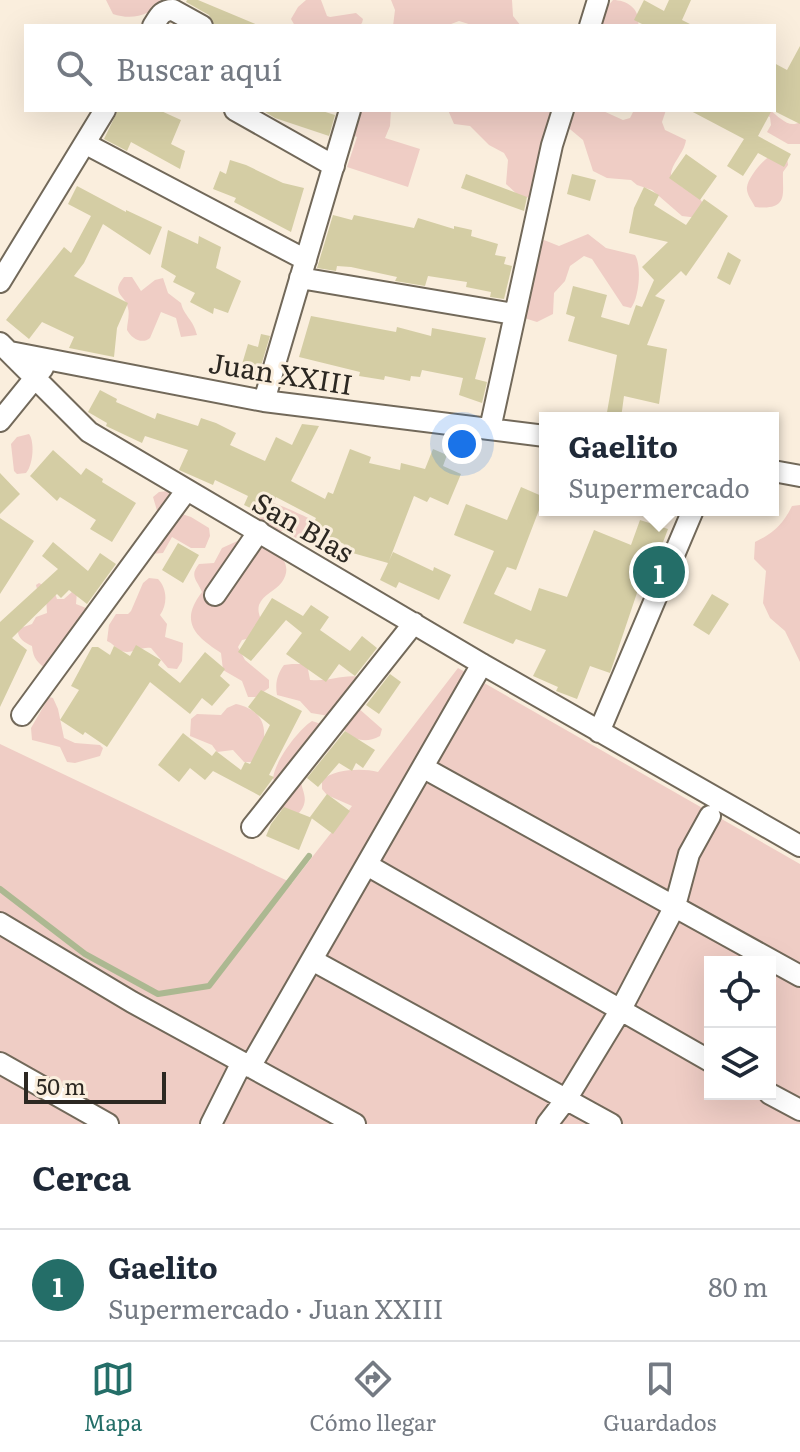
<!DOCTYPE html>
<html lang="es">
<head>
<meta charset="utf-8">
<style>
  body { margin:0; font-family:Literata,serif; background:#f6f6f7; color:#1f2937 }
  .controls { position:absolute; right:24px; bottom:24px; display:grid; overflow:hidden; border-radius:0px; box-shadow:0 8px 32px #0002 }
  .controls button { width:72px; height:72px; display:grid; place-items:center; padding:0; border:0; border-bottom:2px solid #e0e1e3; background:#fff; color:#1f2937; font:40px sans-serif }
  .scale { position:absolute; left:24px; bottom:20px; width:142px; box-sizing:border-box; padding-left:8px; border:4px solid #2c2822; border-top:0; font-size:22px; line-height:28px; white-space:nowrap; color:#2c2822; -webkit-text-stroke:6px #faeedd; paint-order:stroke }
  .you { position:absolute; left:462px; top:444px; width:28px; height:28px; margin:-20px; border:6px solid #fff; border-radius:50%; background:#1a73e8; box-shadow:0 0 0 12px #1a73e833 }
  .badge { display:grid; place-items:center; width:52px; height:52px; border-radius:50%; background:#246e68; color:#fff; font-size:26px; font-weight:700 }
  .pin { position:absolute; translate:-50% -50%; border:4px solid #fff; box-shadow:0 2px 8px #0006 }
  .popup { position:absolute; left:539px; top:412px; width:240px; height:104px; box-sizing:border-box; display:grid; place-content:center; border-radius:0px; background:#fff; filter:drop-shadow(0 2px 6px #0005); font-size:26px; white-space:nowrap; color:#747a83 }
  .popup b { font-size:30px; color:#1f2937 }
  .popup::after { content:''; position:absolute; left:50%; top:100%; margin-left:-16px; border:16px solid transparent; border-top-color:#fff }
  .list { margin:0; padding:0; list-style:none }
  h2 { display:flex; justify-content:space-between; align-items:center; height:104px; margin:0; padding:0 32px; font-size:34px }
  h2 small { font-size:26px; font-weight:400; color:#747a83 }
  .list li { display:grid; grid-template-columns:52px 1fr auto; gap:24px; align-items:center; box-sizing:border-box; height:112px; padding:0 32px; border-top:2px solid #e0e1e3 }
  .list b { display:block; font-size:30px; white-space:nowrap }
  .list p { margin:0; font-size:26px; white-space:nowrap; color:#747a83 }
  .list em { font-size:26px; font-style:normal; color:#747a83 }
  .icon { flex:none; width:44px; height:44px; fill:none; stroke:currentColor; stroke-width:2; stroke-linecap:round; stroke-linejoin:round }
  .map { position:relative; flex:none; width:800px; height:1124px; overflow:hidden }
  .search { position:absolute; background:#fff; box-shadow:0 8px 32px #0002; left:24px; right:24px; top:24px; height:88px; display:flex; align-items:center; gap:20px; box-sizing:border-box; padding:0 28px; border-radius:0px; color:#747a83; font-size:30px }
  .sheet { height:216px; background:#fff }
  nav { display:flex; justify-content:space-around; align-items:center; box-sizing:border-box; height:112px; border-top:2px solid #e0e1e3; background:#fff; font-size:22px; color:#747a83 }
  nav a { display:grid; justify-items:center; gap:4px }
  nav .on { color:#246e68 }
  .map>svg:first-child { display:block }
  .green { fill:#efcdc5; fill-rule:evenodd }
  .lines { fill:none; stroke-linecap:round; stroke-linejoin:round }
  .stream { stroke:#acb891; stroke-width:6 }
  .building { fill:#d4cda4 }
  .minor-casing { stroke:#72695a; stroke-width:24 }
  .minor { stroke:#fff; stroke-width:20 }
  .labels { text-anchor:middle; dominant-baseline:central; stroke-width:6; stroke-linejoin:round; paint-order:stroke }
  .street-label { font-size:28px; fill:#2c2822; stroke:#faeedd }
</style>
</head>
<body>
<div class="map">
<svg width="800" height="1124" viewBox="0 0 800 1124">
  <rect width="100%" height="100%" fill="#faeedd"/>
  <path class="green" d="M106 0H161C151 17 130 20 113 14Z
    M306 0H321L327 16 330 17 356 13 363 19 362 23 359 26H295L291 19 298 7Z
    M391 0H512L513 16 521 26H475L459 21 446 26H393L395 10Z
    M613 0C628 0 641 10 638 26H591Z
    M353 110H391L390 126 385 138 420 149 408 187 347 167 357 137 352 135Z
    M448 110H559L543 200 519 196 506 184 508 160 504 153 489 145 470 126 454 124Z
    M566 110H601L623 120 630 118 634 110H666L662 122 665 130 686 140C684 154 671 163 671 176L682 187 696 194 706 207 698 218 682 216 652 190 637 185 631 180 607 178 593 171 583 140 565 125Z
    M770 110C779 117 789 129 800 122V144H788L767 132 771 125 770 117 763 114Z
    M772 155 787 157 788 165 783 172C782 193 790 211 755 207 752 201 746 194 747 187 748 178 763 159 772 155Z
    M588 234 606 248 635 255C642 266 639 298 631 308L623 306 592 259 584 256 570 266 565 281 554 293 553 314 537 322 521 317 536 245 544 240 559 246Z
    M124 277H132L141 291 155 280 163 278 168 293 181 303C184 316 193 319 197 335L181 337 176 318 161 312 150 338C142 345 131 338 127 330 127 323 130 315 128 308 125 294 110 294 124 277Z
    M29 434C35 442 33 465 26 473L17 474 14 471 11 444 17 437Z
    M168 491 179 513 191 517 209 528 210 536 205 548H191L172 537 163 553 151 554 158 514 153 497 159 492Z
    M268 502C276 502 301 515 311 519L312 536 296 538 285 530 278 532 259 522 260 505Z
    M800 505V662L785 631 770 618 763 603 766 571 754 559 755 542C774 533 783 524 792 506Z
    M244 538C262 541 299 557 282 582 276 591 263 594 259 605 256 616 266 624 264 635L242 640 238 647 245 660 269 680V688L256 697H248L242 681 223 670 221 653C195 636 179 622 202 592 197 580 189 576 199 564L214 563 222 548Z
    M149 578 158 579C167 588 168 604 160 615L167 624 165 637 183 643 182 661 177 669 168 668 151 648C139 646 129 657 118 649 115 647 112 643 107 641L109 625 116 614H128L131 611 143 583Z
    M39 583 54 591 57 599H64L73 591 77 592 76 604 86 608 87 613 48 670C38 663 33 659 32 646 24 642 17 638 18 629L32 624 36 617 47 613 46 597 37 589 36 585Z
    M292 664H307L310 680C332 682 339 674 363 677L357 707 382 729 380 736C359 747 346 735 335 717L311 713 300 701 277 695C275 684 277 674 284 665Z
    M458 668 800 864V1124H0V744L292 883 352 806 327 795 322 789V780C335 769 362 768 378 772ZM710 962H770V1094H710Z
    M49 697 53 698 58 709 64 738 75 743 100 745 103 748 100 756 75 763 67 762 60 747 32 740 31 728Z
    M236 704C270 712 267 735 259 762H244L233 750 217 752 212 745 190 736 191 719 197 714 221 715 227 708Z
    M312 721 327 726 334 740C331 756 312 758 304 771 294 787 314 795 299 813H284L279 807 283 792 273 779C274 762 298 730 312 721Z"/>
  <g class="lines">
    <path class="stream" d="M0 889 85 954 158 994 209 986 309 856"/>
  </g>
  <path class="building" d="M187 0H198L260 26H215L209 15 186 2Z
    M644 0 664 11 669 0H691L682 20 694 26H646L634 20Z
    M800 46V124L774 111V63L787 70Z
    M118 110H159L181 120 171 144 185 151 180 169 131 142 127 151 104 139Z
    M262 110H319L335 115 329 136 275 118Z
    M689 110H772L758 136 791 154 784 167 758 153 743 176 727 166 744 139Z
    M686 154 717 176 700 200 669 178Z
    M230 160 246 165 283 183 304 188 291 232 234 202 236 198 213 189 220 171 226 174Z
    M466 174 527 197 524 211 461 188Z
    M572 174 596 180 590 201 567 194Z
    M77 186 126 212V210L162 227 150 255 103 224 84 263 74 276 128 303 117 328 114 357 69 348 74 337 42 322 29 339 6 320 64 247 71 253 91 216 68 204Z
    M644 187 659 195 654 205 686 225 704 199 728 216 686 276 681 271 655 296 665 300 647 345 667 349 659 404 624 396 621 418H606L617 355 568 341 575 317 566 314 573 286 607 295 601 317 629 325 636 305 642 307 654 280 642 267 668 242 629 233 634 208Z
    M333 215 352 220 354 215 414 228 418 218 454 229V226L472 230 471 236 498 244 495 255 506 257 504 264 512 266 504 299 490 297 491 292 466 287 467 282 428 276 425 286 395 281 397 277 351 267 337 266 336 271 317 268Z
    M168 230 198 244 199 236 221 247 216 268 241 281 228 313 214 308 213 314 190 302 195 293 173 282 176 276 161 267Z
    M728 252 741 260 730 285 717 278Z
    M311 316 396 332 397 327 431 336 432 328 486 338 475 379 487 382 482 403 459 395 463 378 422 370 420 377 411 376 410 381 385 376 384 380 359 376 360 372 299 357Z
    M261 334 270 336 258 376 240 371 248 344 258 347Z
    M100 390 117 399 116 402 155 419 157 413 198 426 201 418 216 423 236 433 230 445 265 461 276 437 292 445 302 424 319 426 291 481 325 499 328 492 333 494 350 449 371 457 369 463 400 470 401 463 425 469 433 449 447 455 443 466 461 474 448 505 430 497 427 502 414 496 389 561 393 552 433 571 434 567 451 575 439 600 399 582 396 588 380 580 388 563 342 550 344 544 311 528 316 518 276 497 267 516 244 505 248 496 215 480 213 485 179 470 188 450 145 436 142 443 106 426 107 423 88 412Z
    M53 450 81 475 86 468 103 479 102 482 136 503 112 542 90 529 96 520 60 497 57 501 30 476Z
    M0 473 20 494 0 514Z
    M521 487 544 497 516 570 507 567 494 594 531 611 539 588 567 597 594 530 631 545 640 520 668 529 646 587 640 584 610 673 590 666 577 699 556 691 558 687 533 676 546 650 516 639 513 644 463 623 494 551 454 535 466 504 507 520Z
    M0 518 34 541 0 594Z
    M53 542 88 571 100 553 116 564 87 604 69 590 61 598 57 594 12 638 27 650 0 707V622L58 569 42 556Z
    M178 543 199 555 183 583 162 570Z
    M712 594 729 604 709 635 693 625Z
    M272 598 303 616 311 605 329 617 320 630 350 651 362 636 377 648 355 676 339 664 326 682 286 654 302 633 286 620 251 661 238 652Z
    M136 645 161 660 158 665 180 683 205 652 225 669 220 676 230 685 212 706 202 698 190 714 150 682 107 747 85 732 83 735 60 720 79 690 71 686 92 647H98L110 655 114 646 130 656Z
    M390 674 401 682 379 714 366 705Z
    M261 690 302 711 269 775 274 777 260 796 213 771 205 780 190 768 179 782 158 765 183 733 212 756 216 751 241 770 245 762 250 764 270 725 248 707Z
    M345 731 375 750 363 768 356 763 352 771 339 763 318 787 307 778Z
    M327 794 350 811 333 834 310 817Z
    M284 807 312 818 299 850 266 836 271 824Z"/>
  <g class="lines">
    <defs>
      <path id="minor" d="M153 26C159 17 161 10 173 10L202 26
        M590 26 598 0
        M235 110 334 166
        M86 144 306 260
        M300 278 514 314
        M0 282 105 110
        M0 343 89 432 482 664 800 846
        M10 352 264 401 545 436
        M264 401 350 110
        M0 421 43 368
        M490 429 552 145 563 110
        M773 471 800 476
        M215 595 259 531
        M22 715 186 491
        M599 732 693 510
        M424 768 800 976
        M252 827 414 623
        M367 865 710 1061
        M0 923 132 1002 355 1124
        M312 960 611 1124
        M0 1063 108 1124
        M250 1067 482 664
        M770 1094 800 1110
        M211 1124 242 1062
        M547 1124 567 1098 620 1011 675 906 689 854 710 816"/>
    </defs>
    <use href="#minor" class="minor-casing"/>
    <use href="#minor" class="minor"/>
  </g>
  <g class="labels">
    <g class="street-label">
      <text transform="translate(281 372) rotate(9)">Juan XXIII</text>
      <text transform="translate(304 526) rotate(30)">San Blas</text>
    </g>
  </g>
</svg>
<div class="controls">
<button><svg class="icon" aria-label="locate" viewBox="0 0 24 24"><circle cx="12" cy="12" r="6"/><path d="M12 2v4M12 18v4M2 12h4M18 12h4"/></svg></button>
<button><svg class="icon" aria-label="layers" viewBox="0 0 24 24"><path d="M12 4l9 5-9 5-9-5zM3 14l9 5 9-5"/></svg></button>
</div>
<div class="scale">50 m</div>
<div class="you"></div>
<div class="pin badge" style="left:659px;top:572px">1</div>
<div class="popup"><b>Gaelito</b>Supermercado</div>
<div class="search"><svg class="icon" aria-label="search" viewBox="0 0 24 24"><circle cx="10" cy="10" r="6"/><path d="M15 15l6 6"/></svg>Buscar aquí</div>
</div>
<section class="sheet">
<h2>Cerca<small></small></h2>
<ul class="list">
<li><span class="badge">1</span><div><b>Gaelito</b><p>Supermercado · Juan XXIII</p></div><em>80 m</em></li>
</ul>
</section>
<nav>
<a class="on"><svg class="icon" aria-label="map" viewBox="0 0 24 24"><path d="M3 6l6-2 6 2 6-2v14l-6 2-6-2-6 2zM9 4v14M15 6v14"/></svg>Mapa</a>
<a><svg class="icon" aria-label="directions" viewBox="0 0 24 24"><path d="M12 3l9 9-9 9-9-9zM9 14v-3h6M13 9l2 2-2 2"/></svg>Cómo llegar</a>
<a><svg class="icon" aria-label="saved" viewBox="0 0 24 24"><path d="M7 4h10v16l-5-4-5 4z"/></svg>Guardados</a>
</nav>
</body>
</html>
